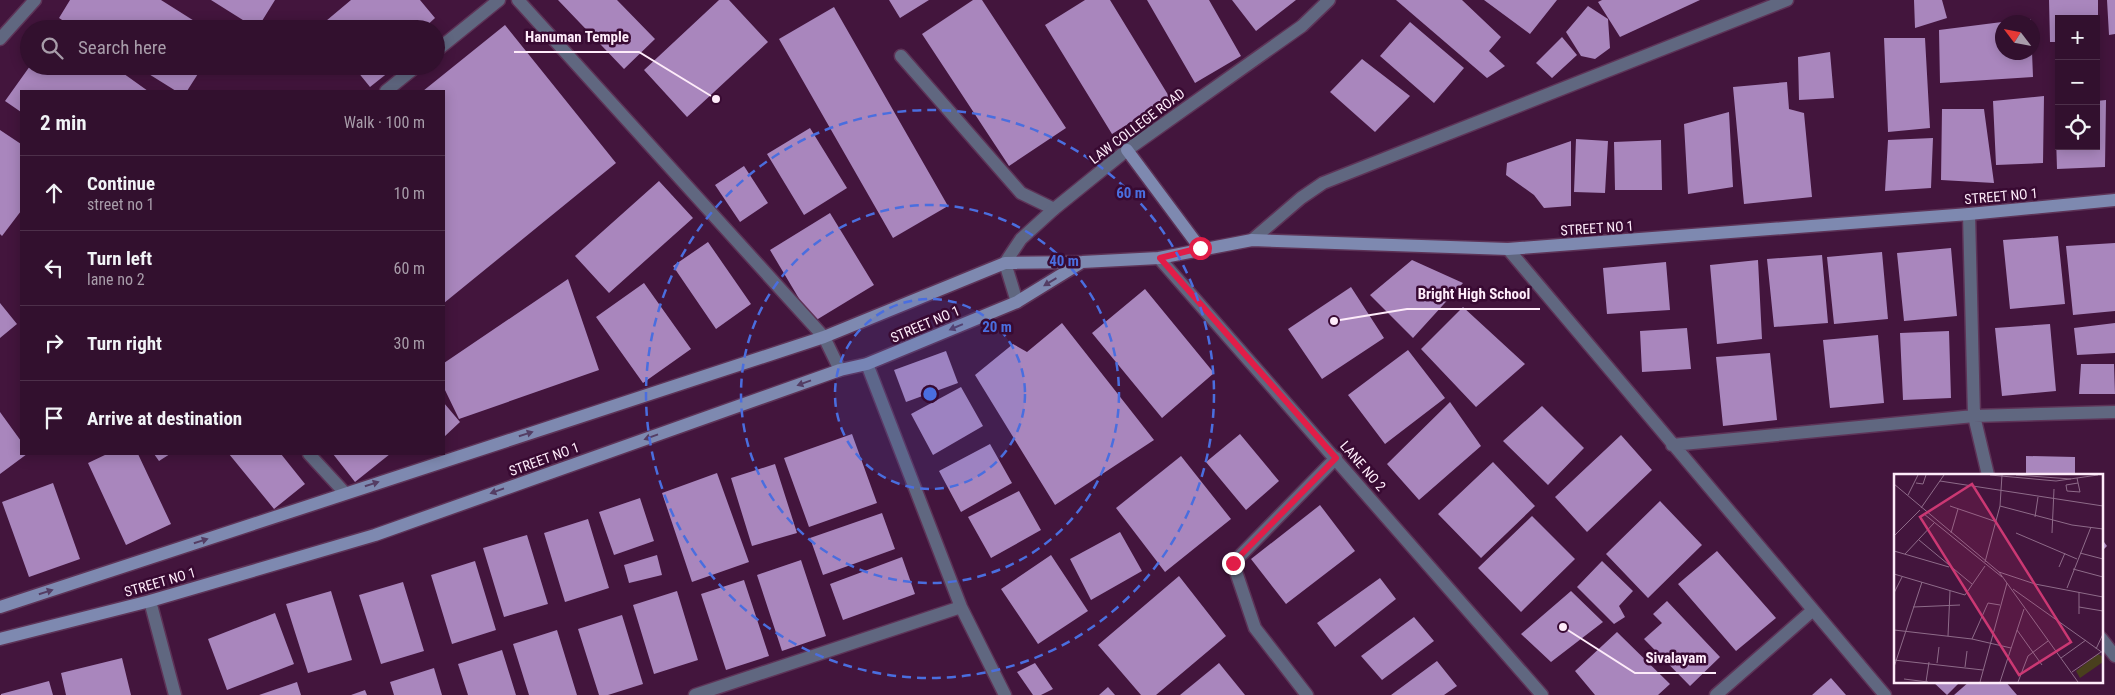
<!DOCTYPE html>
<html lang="en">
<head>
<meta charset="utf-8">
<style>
  body { margin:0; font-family:"Roboto Condensed",sans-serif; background:#3a1936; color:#f1f3f6 }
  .controls { position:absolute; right:15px; top:15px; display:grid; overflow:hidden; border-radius:0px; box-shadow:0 2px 12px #0003 }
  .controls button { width:45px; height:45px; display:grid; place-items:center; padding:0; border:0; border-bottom:1px solid #4d304a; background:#32102e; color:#f1f3f6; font:25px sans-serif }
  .compass { position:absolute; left:1995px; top:15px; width:45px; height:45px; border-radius:50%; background:#32102e; box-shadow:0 2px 12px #0003; rotate:302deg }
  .stop { position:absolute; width:15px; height:15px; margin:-11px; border:4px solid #e11d48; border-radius:50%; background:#fff }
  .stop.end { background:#e11d48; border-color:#fff; box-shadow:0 1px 5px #0008 }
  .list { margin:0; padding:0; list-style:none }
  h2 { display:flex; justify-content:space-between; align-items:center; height:65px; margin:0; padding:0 20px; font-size:21px }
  h2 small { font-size:16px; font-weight:400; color:#a89daa }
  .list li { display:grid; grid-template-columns:32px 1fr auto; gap:15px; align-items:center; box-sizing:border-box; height:75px; padding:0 20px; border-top:1px solid #4d304a }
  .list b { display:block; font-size:19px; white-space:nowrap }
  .list p { margin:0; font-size:16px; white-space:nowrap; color:#a89daa }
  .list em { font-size:16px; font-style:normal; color:#a89daa }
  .icon { flex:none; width:28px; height:28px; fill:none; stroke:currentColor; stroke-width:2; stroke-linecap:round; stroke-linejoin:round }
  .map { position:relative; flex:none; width:2115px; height:695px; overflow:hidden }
  .search { position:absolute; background:#32102e; box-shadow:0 2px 12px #0003; left:20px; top:20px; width:425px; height:55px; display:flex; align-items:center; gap:12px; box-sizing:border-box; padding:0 18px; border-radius:28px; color:#a89daa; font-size:19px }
  .panel { position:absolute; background:#32102e; box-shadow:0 2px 12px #0003; left:20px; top:90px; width:425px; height:365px; border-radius:0px }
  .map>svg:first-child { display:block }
  .building { fill:#a986bd }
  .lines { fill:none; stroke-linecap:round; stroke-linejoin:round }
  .service-casing { stroke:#5d3357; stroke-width:15 }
  .minor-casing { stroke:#5d3357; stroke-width:15 }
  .tertiary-casing { stroke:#5d3357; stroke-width:15 }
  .secondary-casing { stroke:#5d3357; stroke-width:15 }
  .service { stroke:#606780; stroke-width:12 }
  .minor { stroke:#606780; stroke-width:12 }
  .tertiary { stroke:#606780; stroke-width:12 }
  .secondary { stroke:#7e89b0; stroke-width:12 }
  .oneway { fill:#543d64 }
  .route { stroke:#e11d48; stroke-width:6 }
  .ring { fill:none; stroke:#4a6edf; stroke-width:2.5; stroke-dasharray:9 6 }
  .labels { text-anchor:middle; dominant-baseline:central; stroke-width:5; stroke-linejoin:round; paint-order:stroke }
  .street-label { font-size:14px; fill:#feecfa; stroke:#380a32 }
  .inset-road { fill:none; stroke:#8e6b89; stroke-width:1 }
  .view { fill:#cb3873; fill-opacity:0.15; stroke:#cb3873; stroke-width:2.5 }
  .inset-edge { fill:none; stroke:#feecfa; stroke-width:2.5 }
  .centre { fill:#4a6edf; stroke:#380a32; stroke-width:2.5 }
  .ring-label { font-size:15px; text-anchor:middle; font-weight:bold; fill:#4a6edf; stroke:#380a32; stroke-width:5; stroke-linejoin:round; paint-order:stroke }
  .leader { fill:none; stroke:#feecfa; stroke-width:2 }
  .callout-dot { fill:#feecfa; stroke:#380a32; stroke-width:2 }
  .callout-label { font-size:15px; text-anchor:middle; font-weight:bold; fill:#feecfa; stroke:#380a32; stroke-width:5; stroke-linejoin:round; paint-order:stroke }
</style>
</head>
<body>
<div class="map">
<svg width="2115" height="695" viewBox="0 0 2115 695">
  <rect width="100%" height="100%" fill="#43153d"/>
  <path class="building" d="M70 0H161L207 29H76L59 18Z
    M211 0H275L257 29Z
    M351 0H420L435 18 423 29H323L320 26Z
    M558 0H617L655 39 624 69Z
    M719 0H729L768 42 687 117 644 70Z
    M889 0H929L900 18Z
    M973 0H982L1066 128 1009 166 922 34Z
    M1085 0H1110L1170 98 1112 134 1045 25Z
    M1147 0H1209L1241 56 1195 83Z
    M1232 0H1296L1256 31Z
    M1396 0H1462L1501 37 1489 51 1505 66 1487 78Z
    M1484 0H1557L1530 34Z
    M1602 0H1700L1620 37 1598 2Z
    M1914 0H1942L1947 18 1915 28Z
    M2049 0H2098V41H2096V19H2059V42H2050Z
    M2107 0H2115V34L2109 35Z
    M1588 6 1608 19 1610 48 1595 59 1581 56 1566 32Z
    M834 7 948 206 893 238 779 39Z
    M2031 19V22H2010V21Z
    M1410 22 1464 68 1434 103 1380 56Z
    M2002 22V52H2032L2033 77 1940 83 1939 30Z
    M505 25 616 163 444 303V91H423Z
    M1562 37 1577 55 1552 78 1536 63Z
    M1884 38H1925L1930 128 1888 132Z
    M1830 52 1834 98 1799 100 1798 57Z
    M1362 59 1410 96 1375 132 1330 92Z
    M30 66H113L148 91H21V112L5 101Z
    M136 66H203L187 91H176Z
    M353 66H392L394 68 370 87Z
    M1787 82 1789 109 1804 113 1812 197 1744 204 1733 87Z
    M2044 96 2043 163 1996 165 1993 101Z
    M2106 100 2105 167 2057 169 2055 105H2059V146H2096V101Z
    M1942 109H1984L1994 183 1941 180Z
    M1729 112 1733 187 1688 194 1684 124Z
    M810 128 847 188 804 215 767 154Z
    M0 130 21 144V211L2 236 0 234Z
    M1933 138 1931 188 1885 191 1888 140Z
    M1576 139 1608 141 1605 193 1574 192Z
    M1661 140 1662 190H1615L1614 142Z
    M1571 141V206L1544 208 1534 195 1506 175 1507 163Z
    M744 166 768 203 740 222 715 185Z
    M659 181 693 218 609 293 575 256Z
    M830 213 874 285 813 322 770 250Z
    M2058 236 2065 304 2010 309 2003 240Z
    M708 242 751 304 716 329 673 266Z
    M2115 243V311L2073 315 2066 246Z
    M1951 248 1957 316 1904 321 1897 253Z
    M1882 252 1888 319 1834 324 1827 257Z
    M1822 255 1828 323 1774 327 1767 259Z
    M1412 260 1463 283 1413 338 1370 295Z
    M1758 260 1762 339 1717 344 1710 265Z
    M1666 262 1670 310 1607 314 1603 268Z
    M568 279 599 370 459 419 444 388V363Z
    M644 283 691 349 643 383 596 317Z
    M1351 287 1384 338 1322 379 1288 329Z
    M1145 289 1214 373 1162 418 1092 333Z
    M0 303 17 324 0 338Z
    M1463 307 1525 364 1476 407 1421 349Z
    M1062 323 1154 440 1055 505 975 375 1013 344 1027 352Z
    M2115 323V353L2077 355 2074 328Z
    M2050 324 2056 391 2002 396 1995 328Z
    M1687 328 1691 369 1642 372 1640 331Z
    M1949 331 1951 398 1903 400 1900 333Z
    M1878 335 1884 403 1830 408 1823 340Z
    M1408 350 1445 398 1385 444 1348 395Z
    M946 351 958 383 906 402 894 370Z
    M1770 353 1777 420 1723 426 1716 357Z
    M2081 364H2114L2115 394H2079Z
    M961 387 983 426 933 455 911 414Z
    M1450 402 1481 446 1419 500 1387 464Z
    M444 403 460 422 444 437Z
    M1542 406 1584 448 1548 485 1503 441Z
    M0 412 21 441V454H27L0 474Z
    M852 434 877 503 809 527 784 458Z
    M1240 434 1279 481 1246 510 1206 462Z
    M1621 435 1652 470 1587 532 1555 497Z
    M990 444 1012 483 961 512 939 471Z
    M107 454H138L171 524 126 545 88 463Z
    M154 454H170L159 461Z
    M229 454H281L305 484 274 509Z
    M333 454H390L355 482Z
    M1181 456 1231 519 1165 572 1116 508Z
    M2026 456 2075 457V475H2026Z
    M1493 462 1535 506 1481 558 1438 514Z
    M775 464 797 533 752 546 731 478Z
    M717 473 749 562 692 582 662 493Z
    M53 483 80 559 29 577 2 502Z
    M1019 491 1041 530 991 558 968 517Z
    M640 498 654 541 614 555 599 512Z
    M1660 501 1702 545 1648 598 1606 554Z
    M1320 505 1355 551 1286 604 1251 559Z
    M882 513 895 549 823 575 810 538Z
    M1532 516 1575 559 1521 612 1478 568Z
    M588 519 609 588 565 602 544 533Z
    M1120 532 1142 571 1091 600 1070 559Z
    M527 535 548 604 504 617 483 548Z
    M2101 538 2107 546 2101 552Z
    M1717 551 1776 618 1736 651 1678 584Z
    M657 555 662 575 629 583 624 565Z
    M1051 555 1088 611 1038 644 1001 589Z
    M902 557 915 594 843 620 830 584Z
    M801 560 826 636 782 651 757 575Z
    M475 561 496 630 452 644 431 575Z
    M1602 561 1633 591 1619 606 1625 617 1614 624 1577 587Z
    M1179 576 1226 636 1156 695H1141L1098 645Z
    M1380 578 1396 599 1335 647 1317 623Z
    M744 580 769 656 726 670 701 594Z
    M403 582 424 651 381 664 359 595Z
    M331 591 352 660 308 673 286 604Z
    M677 591 698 660 654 674 633 605Z
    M1571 591 1603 622 1551 662 1521 634Z
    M1667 601 1720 657 1690 686 1644 639 1662 623 1653 614Z
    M275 613 294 664 227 690 208 639Z
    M622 615 643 684 608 695H599L578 629Z
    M1414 617 1434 641 1382 680 1361 656Z
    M557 630 577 695H529L513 644Z
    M1617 632 1670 684 1658 695H1595L1575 671Z
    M502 650 516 695H468L458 664Z
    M122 658 131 695H66L61 673Z
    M1437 661 1457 686 1444 695H1391Z
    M1035 663 1053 689 1041 695H1033L1017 672Z
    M1219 663 1245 695H1180Z
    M434 668 442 695H394L390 682Z
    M1831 678 1846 695H1812Z
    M49 681 53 695H1V694Z
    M1932 681H1961L1947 695Z
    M1970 681H2005L2017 695H1954Z
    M297 682 301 695H259Z
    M1108 687 1115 695H1099Z
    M365 690 367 695H351Z"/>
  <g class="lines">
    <defs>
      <path id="service" d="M901 56 1021 193 1054 209"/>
      <path id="minor" d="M518 0 824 337 840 370
        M0 39 35 0
        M436 51 499 0
        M386 91 417 66
        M1969 214 1974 416 1988 475
        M1252 240 1301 198 1323 183 1787 0
        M1508 249 1885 695
        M867 364 961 607 1005 695
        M1672 445 1974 416 2115 412
        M309 454 345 493
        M150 601 175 695
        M2101 638 2115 656
        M695 695 961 607
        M1307 695 1255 628 1233 563 1336 458
        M1716 695 1813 610"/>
      <path id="tertiary" d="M1159 258 1542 695
        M1017 302 1005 263 1021 239 1054 209 1127 150 1302 26 1329 0"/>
      <path id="secondary" d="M1127 150 1200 248
        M0 607 824 337 1005 263 1082 262 1159 258 1252 240 1508 249 1969 214 2115 200
        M0 639 150 601 375 535 840 370 867 364 1017 302 1082 262"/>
    </defs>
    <use href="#service" class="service-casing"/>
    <use href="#minor" class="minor-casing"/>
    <use href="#tertiary" class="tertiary-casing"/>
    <use href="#secondary" class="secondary-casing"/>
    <use href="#service" class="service"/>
    <use href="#minor" class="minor"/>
    <use href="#tertiary" class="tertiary"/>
    <use href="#secondary" class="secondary"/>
  </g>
  <defs><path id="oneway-solid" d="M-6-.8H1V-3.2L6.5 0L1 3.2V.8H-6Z" transform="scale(1.25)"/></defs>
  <g class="oneway">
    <use href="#oneway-solid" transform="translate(1050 282) rotate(149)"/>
    <use href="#oneway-solid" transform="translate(956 327) rotate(157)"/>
    <use href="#oneway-solid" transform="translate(804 383) rotate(160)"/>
    <use href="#oneway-solid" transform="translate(526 434) rotate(-18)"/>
    <use href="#oneway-solid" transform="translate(651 437) rotate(160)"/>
    <use href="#oneway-solid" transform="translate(372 484) rotate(-18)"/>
    <use href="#oneway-solid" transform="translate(497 491) rotate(160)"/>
    <use href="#oneway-solid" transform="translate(201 541) rotate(-18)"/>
    <use href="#oneway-solid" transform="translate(46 592) rotate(-18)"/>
  </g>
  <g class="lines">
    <path class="route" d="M1200 248 1160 258 1336 458 1233 563"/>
  </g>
  <circle cx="930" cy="394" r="95" fill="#4a6edf" fill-opacity=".12"/>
  <g class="ring">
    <circle cx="930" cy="394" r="95"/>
    <circle cx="930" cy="394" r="189"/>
    <circle cx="930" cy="394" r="284"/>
  </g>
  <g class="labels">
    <g class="street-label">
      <text transform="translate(1137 126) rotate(-37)">LAW COLLEGE ROAD</text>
      <text transform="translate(2001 196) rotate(-5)">STREET NO 1</text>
      <text transform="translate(1597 228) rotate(-4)">STREET NO 1</text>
      <text transform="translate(925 324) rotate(-23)">STREET NO 1</text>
      <text transform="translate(544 459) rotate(-20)">STREET NO 1</text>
      <text transform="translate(1363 466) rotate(49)">LANE NO 2</text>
      <text transform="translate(160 582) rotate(-16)">STREET NO 1</text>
    </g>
  </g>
  <g transform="translate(1894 474)">
    <rect width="209" height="209" fill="#43153d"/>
    <path d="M204 180 209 183V188L186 204 182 197Z" fill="#493f1d"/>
    <path class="inset-road" d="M96 1 162 7 204 1M108 1 106 32 178 51 209 55M122 1 177 5M183 4 186 18 173 17 172 11 184 9M46 7 209 32M22 9 29 10 32 1M0 10 105 98 184 208M14 21 24 1M56 32 103 48M27 34 50 1M30 40 108 103M141 43 144 23M57 59 64 35M122 59 183 85M158 59 160 15M0 62 26 36M25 66 78 110M0 77 55 93M186 79 209 85M11 80 40 49M91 88 106 32M165 93 171 79M179 95 209 103M105 98 141 110 209 123M0 100 71 121 91 92M173 114 197 53M119 115 209 179M0 119 8 103M19 133 66 131M185 133 209 137M185 140V118M0 156 78 165 117 174M123 156 148 191M54 162 56 117M78 165 94 129 106 131M202 175 209 160M167 184 192 166M0 186 89 196M43 189 45 173M0 193 28 108M71 193 73 177M178 198 207 178M10 205 34 208M32 208 35 188M86 208 113 109M106 208 130 135M124 208 134 182 154 167"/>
    <path class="view" d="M78 10 177 168 125 201 26 43Z"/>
    <rect width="209" height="209" class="inset-edge"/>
  </g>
  <circle cx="930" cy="394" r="8" class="centre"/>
  <g class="ring-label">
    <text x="1131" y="198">60 m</text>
    <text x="1064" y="266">40 m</text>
    <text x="997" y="332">20 m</text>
  </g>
  <path class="leader" d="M716 99L639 52H514M1334 321L1407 309H1540M1563 627L1635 673H1716"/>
  <g class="callout-dot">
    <circle cx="716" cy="99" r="5"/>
    <circle cx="1334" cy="321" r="5"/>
    <circle cx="1563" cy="627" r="5"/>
  </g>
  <g class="callout-label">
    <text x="577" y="42">Hanuman Temple</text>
    <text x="1474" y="299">Bright High School</text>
    <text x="1676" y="663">Sivalayam</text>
  </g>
</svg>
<div class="controls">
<button>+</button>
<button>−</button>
<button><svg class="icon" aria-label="locate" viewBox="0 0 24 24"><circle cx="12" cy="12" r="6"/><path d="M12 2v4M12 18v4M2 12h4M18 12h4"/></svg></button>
</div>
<svg class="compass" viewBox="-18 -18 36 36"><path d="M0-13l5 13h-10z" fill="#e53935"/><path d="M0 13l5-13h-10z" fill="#a89daa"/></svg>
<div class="stop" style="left:1200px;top:248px"></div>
<div class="stop end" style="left:1233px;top:563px"></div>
<div class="search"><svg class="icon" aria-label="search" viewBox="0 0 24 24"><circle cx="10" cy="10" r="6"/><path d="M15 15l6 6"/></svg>Search here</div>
<section class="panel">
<h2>2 min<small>Walk · 100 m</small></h2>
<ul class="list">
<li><svg class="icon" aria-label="ahead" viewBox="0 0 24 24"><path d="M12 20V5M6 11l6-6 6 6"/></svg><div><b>Continue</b><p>street no 1</p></div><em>10 m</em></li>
<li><svg class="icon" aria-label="left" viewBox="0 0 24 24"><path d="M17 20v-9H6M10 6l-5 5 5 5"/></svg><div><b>Turn left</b><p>lane no 2</p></div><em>60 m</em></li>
<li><svg class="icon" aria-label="right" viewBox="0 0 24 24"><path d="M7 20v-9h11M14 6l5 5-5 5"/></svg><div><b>Turn right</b></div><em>30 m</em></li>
<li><svg class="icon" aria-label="arrive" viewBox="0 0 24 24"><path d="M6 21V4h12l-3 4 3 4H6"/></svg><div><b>Arrive at destination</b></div></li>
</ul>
</section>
</div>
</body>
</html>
